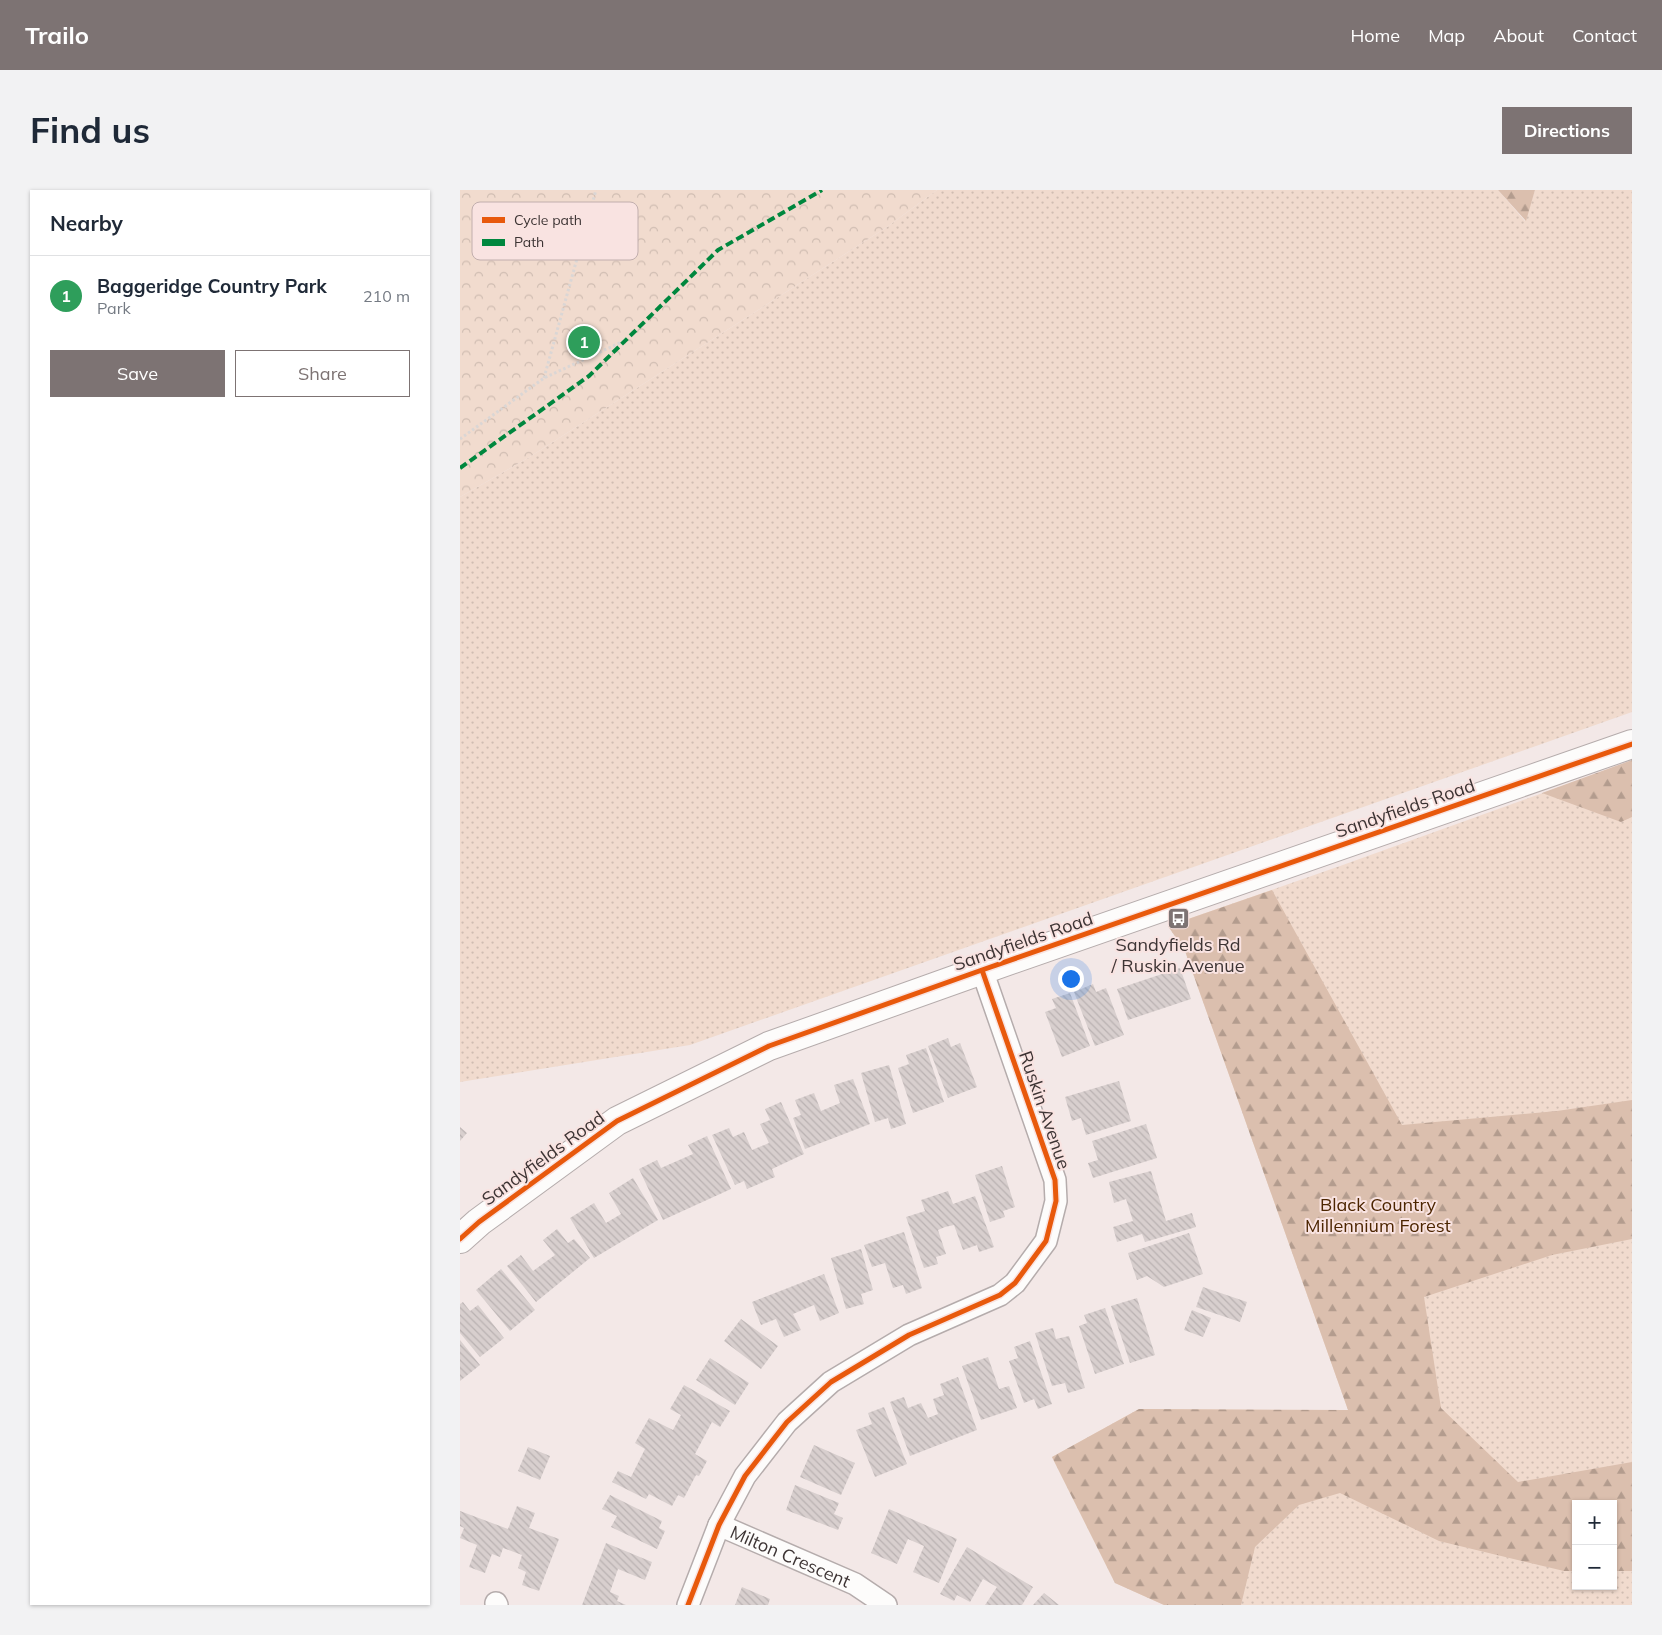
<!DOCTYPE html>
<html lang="en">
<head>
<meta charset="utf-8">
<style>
  body { margin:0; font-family:Mulish,sans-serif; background:#f2f2f3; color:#1f2937 }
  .controls { position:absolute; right:15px; bottom:15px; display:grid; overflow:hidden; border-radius:0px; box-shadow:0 1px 4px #0004 }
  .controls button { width:45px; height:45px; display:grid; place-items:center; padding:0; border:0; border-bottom:1px solid #e0e1e3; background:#fff; color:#1f2937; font:25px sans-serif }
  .you { position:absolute; left:610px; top:788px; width:18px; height:18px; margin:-12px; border:4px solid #fff; border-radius:50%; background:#1a73e8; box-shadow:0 0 0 8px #1a73e833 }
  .badge { display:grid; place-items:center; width:32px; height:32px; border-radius:50%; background:#7d7373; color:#fff; font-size:16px; font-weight:700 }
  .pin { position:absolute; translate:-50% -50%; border:2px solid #fff; box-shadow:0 1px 5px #0006 }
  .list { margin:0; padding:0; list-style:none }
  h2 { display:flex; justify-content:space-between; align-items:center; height:65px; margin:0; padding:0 20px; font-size:21px }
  h2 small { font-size:16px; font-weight:400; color:#747a83 }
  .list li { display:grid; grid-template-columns:32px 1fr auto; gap:15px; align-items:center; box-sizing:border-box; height:80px; padding:0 20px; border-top:1px solid #e0e1e3 }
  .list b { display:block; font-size:19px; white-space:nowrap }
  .list p { margin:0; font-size:16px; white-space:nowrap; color:#747a83 }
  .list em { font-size:16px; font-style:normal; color:#747a83 }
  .actions { display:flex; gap:10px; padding:15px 20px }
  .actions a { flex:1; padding:11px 0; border:1px solid #7d7373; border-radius:0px; text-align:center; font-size:18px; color:#7d7373 }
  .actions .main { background:#7d7373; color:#fff }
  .map { position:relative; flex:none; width:1172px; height:1415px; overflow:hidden; border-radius:0px }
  header { display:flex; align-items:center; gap:30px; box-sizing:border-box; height:70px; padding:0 25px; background:#7d7373; color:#fff }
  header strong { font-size:24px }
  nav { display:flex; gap:28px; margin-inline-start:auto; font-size:18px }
  .intro { display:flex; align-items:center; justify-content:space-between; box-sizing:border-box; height:120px; padding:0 30px }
  h1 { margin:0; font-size:35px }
  .button { padding:12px 22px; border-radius:0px; background:#7d7373; color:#fff; font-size:18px; font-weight:700 }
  main { display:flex; gap:30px; padding:0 30px }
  aside { flex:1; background:#fff; border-radius:0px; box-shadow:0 1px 4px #0004 }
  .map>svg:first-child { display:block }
  .grass { fill:url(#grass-dots); fill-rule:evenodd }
  .forest { fill:url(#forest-firs) }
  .park { fill:url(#park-crowns) }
  .building { fill:url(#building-back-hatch) }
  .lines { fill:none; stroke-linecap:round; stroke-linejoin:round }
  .street-casing { stroke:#b5acac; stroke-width:24 }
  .secondary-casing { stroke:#b5acac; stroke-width:30 }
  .path { stroke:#dad6d5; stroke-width:3; stroke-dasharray:2.5 2.5; stroke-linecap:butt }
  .street { stroke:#fdfcfb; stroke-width:21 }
  .secondary { stroke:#fdfcfb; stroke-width:28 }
  .quiet { stroke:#00873e; stroke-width:4; stroke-dasharray:8 4; stroke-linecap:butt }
  .cycleway-casing { stroke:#f9e3e1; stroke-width:8 }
  .cycleway { stroke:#e8590c; stroke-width:5 }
  .labels { text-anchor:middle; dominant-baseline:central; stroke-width:4; stroke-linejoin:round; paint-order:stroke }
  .street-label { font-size:18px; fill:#3d3434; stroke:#f9e3e1 }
  .poi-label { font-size:18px; fill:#3d3434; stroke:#f9e3e1 }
  .park-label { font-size:18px; fill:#4c2500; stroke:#f9e3e1 }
  .key { fill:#f9e3e1; stroke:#c1aead; stroke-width:1 }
  .key-label { font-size:14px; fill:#3d3434 }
</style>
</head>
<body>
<header>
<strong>Trailo</strong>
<nav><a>Home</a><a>Map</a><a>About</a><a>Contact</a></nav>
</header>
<div class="intro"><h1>Find us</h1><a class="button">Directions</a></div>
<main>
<aside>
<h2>Nearby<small></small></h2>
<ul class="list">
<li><span class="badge" style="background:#2e9e5b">1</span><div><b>Baggeridge Country Park</b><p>Park</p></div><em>210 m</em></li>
</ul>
<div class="actions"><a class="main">Save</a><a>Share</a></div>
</aside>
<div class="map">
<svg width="1172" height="1415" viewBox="0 0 1172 1415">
  <defs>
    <pattern id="grass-dots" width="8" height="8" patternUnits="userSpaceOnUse" patternTransform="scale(1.25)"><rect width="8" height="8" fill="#f1dbce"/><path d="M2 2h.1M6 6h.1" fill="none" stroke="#d0bdb2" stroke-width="1.8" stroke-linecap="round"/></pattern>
    <pattern id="forest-firs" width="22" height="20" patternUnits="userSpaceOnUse" patternTransform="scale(1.25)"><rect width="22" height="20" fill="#dbbfae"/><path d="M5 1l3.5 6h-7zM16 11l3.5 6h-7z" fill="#b39c8e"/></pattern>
    <pattern id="park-crowns" width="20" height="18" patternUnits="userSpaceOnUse" patternTransform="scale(1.25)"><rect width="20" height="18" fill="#f1dbce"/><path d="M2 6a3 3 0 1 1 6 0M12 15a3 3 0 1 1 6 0" fill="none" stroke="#d0bdb2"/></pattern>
    <pattern id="building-back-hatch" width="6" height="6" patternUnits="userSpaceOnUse" patternTransform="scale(1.25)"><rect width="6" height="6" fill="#d8cfce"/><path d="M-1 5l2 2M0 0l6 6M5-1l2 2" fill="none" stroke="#bab2b2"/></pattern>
  </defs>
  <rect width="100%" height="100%" fill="#f3e8e7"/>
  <path class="grass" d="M477 0H1038L1065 31 1075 0H1172V522L230 855 0 892V307L68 268 427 37Z
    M1172 571V1415H704L655 1393 592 1267 679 1219 888 1220 725 761 708 736 880 676ZM1116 1314H1153V1396H1116Z"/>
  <path class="forest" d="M1038 0H1075L1066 31Z
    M1172 570V627L1161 632 1082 603Z
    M812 700 942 935 1097 921 1172 910V1049L1092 1065 964 1107 981 1218 1058 1292 1172 1272V1381H1153V1314H1116V1381H1104L979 1351 880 1303 839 1315 795 1357 781 1415H704L655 1393 592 1267 679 1219 888 1220 725 761 708 736Z"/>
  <path class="park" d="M0 0H477L427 37 68 268 0 307Z"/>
  <path class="building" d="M720 778 731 809 668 830 657 799Z
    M633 794 636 802 646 798 664 845 635 856 614 802Z
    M610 803 630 856 602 867 585 822 596 818 592 809Z
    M488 848 491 857 500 853 517 897 488 908 468 856Z
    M466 858 484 912 453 923 438 878 449 874 446 865Z
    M429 875 446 934 431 939 428 928 415 932 401 883Z
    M393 889 410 934 345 959 333 928 341 925 335 910 354 903 361 921 380 913 374 895Z
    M659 891 671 931 626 945 621 928 612 931 605 907Z
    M321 912 344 964 312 979 315 987 287 999 284 991 275 995 252 945 269 938 273 947 284 942 292 960 309 953 300 934 310 930 305 919Z
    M686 934 697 968 633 988 628 973 638 970 632 951Z
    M0 937 7 943 0 951Z
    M247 946 271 999 203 1030 179 979 197 970 201 978 233 964 228 955Z
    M542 976 555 1017 543 1021 545 1027 530 1032 515 985Z
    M691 981 706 1031 732 1023 736 1037 685 1052 682 1044 657 1052 653 1037 673 1031 666 1009 654 1013 649 992Z
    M173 988 198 1030 134 1068 110 1028 134 1013 146 1033 161 1024 149 1003Z
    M488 1001 493 1014 515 1006 534 1057 519 1062 517 1055 503 1060 494 1035 485 1037 478 1040 486 1064 476 1067 478 1074 464 1078 446 1027 465 1021 461 1010Z
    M97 1039 108 1053 114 1049 130 1068 76 1112 47 1076 61 1065 73 1081 95 1065 83 1050Z
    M444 1042 462 1098 446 1104 443 1095 433 1098 425 1073 412 1077 404 1055Z
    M729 1043 743 1084 704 1097 687 1086 677 1090 668 1063Z
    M401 1059 413 1100 401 1104 404 1114 386 1119 371 1068Z
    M41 1079 75 1120 50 1141 16 1100Z
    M364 1084 379 1123 360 1131 354 1115 333 1124 341 1140 324 1147 316 1129 301 1135 292 1112Z
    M743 1097 787 1112 780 1132 736 1117Z
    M677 1108 695 1165 670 1173 651 1116Z
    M3 1112 10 1121 18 1115 44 1148 20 1167 0 1143V1114Z
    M645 1118 664 1174 635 1184 619 1136 627 1133 624 1125Z
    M732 1120 751 1128 743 1147 724 1140Z
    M281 1129 318 1156 301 1179 264 1151Z
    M593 1138 596 1149 609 1146 625 1198 608 1203 605 1193 592 1196 575 1143Z
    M0 1150 20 1175 0 1191Z
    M570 1151 592 1214 578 1219 574 1209 564 1213 549 1171 558 1168 554 1157Z
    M528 1167 539 1199 549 1196 557 1218 521 1230 502 1176Z
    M250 1168 289 1193 275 1215 236 1190Z
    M498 1187 517 1240 450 1266 430 1212 444 1207 448 1218 461 1213 468 1228 478 1224 473 1209 484 1205 480 1194Z
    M224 1195 270 1221 260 1237 252 1232 235 1264 247 1271 239 1286 236 1285 224 1308 218 1305 212 1316 189 1304 186 1309 152 1292 158 1281 171 1287 185 1259 175 1253 189 1228 213 1240 221 1225 210 1219Z
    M424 1217 447 1274 415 1287 396 1240 412 1234 408 1223Z
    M354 1255 395 1273 381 1305 340 1287Z
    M68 1257 90 1266 80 1290 58 1281Z
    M335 1295 379 1313 374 1324 383 1328 378 1340 326 1320Z
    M150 1305 202 1331 199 1338 205 1341 197 1359 151 1337 157 1326 142 1319Z
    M57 1316 75 1323 69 1338 99 1349 79 1401 62 1395 66 1382 58 1378 62 1365 43 1358 40 1367 32 1364 25 1383 9 1377 17 1355 0 1348 4 1338 0 1336V1321L48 1339Z
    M429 1319 497 1349 479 1393 453 1382 464 1356 448 1349 437 1374 411 1363Z
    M146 1353 192 1372 185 1390 158 1379 150 1402 159 1406 157 1411 166 1415H122Z
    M507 1357 573 1397 562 1415H525L537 1397 523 1389 510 1412 497 1405 494 1411 480 1404Z
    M282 1397 310 1409 308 1415H275Z
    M584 1403 599 1415H573Z"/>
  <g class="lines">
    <defs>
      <g id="street">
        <path id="s1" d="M259 1335 395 1394 426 1415"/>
        <path d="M36 1413 37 1415"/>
        <path d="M228 1415 259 1335 285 1286 327 1232 371 1192 449 1145 540 1105 555 1093 586 1051 596 1011 595 990 522 780"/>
      </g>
      <path id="secondary" d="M0 1049 19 1032 157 931 309 856 522 780 1172 554"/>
    </defs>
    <use href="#street" class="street-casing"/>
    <use href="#secondary" class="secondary-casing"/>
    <path class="path" d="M84 188 136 0
      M0 249 84 188 164 151"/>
    <use href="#street" class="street"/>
    <use href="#secondary" class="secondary"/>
    <path class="quiet" d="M0 278 129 186 258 60 362 0"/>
    <defs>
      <path id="cycleway" d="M0 1049 19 1032 157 931 309 856 522 780 1172 554
        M228 1415 259 1335 285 1286 327 1232 371 1192 449 1145 540 1105 555 1093 586 1051 596 1011 595 990 522 780"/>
    </defs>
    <use href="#cycleway" class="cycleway-casing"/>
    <use href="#cycleway" class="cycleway"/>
  </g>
  <defs>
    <symbol id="bus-square" viewBox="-11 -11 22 22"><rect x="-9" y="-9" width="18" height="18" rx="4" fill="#7d7373" stroke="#f9e3e1"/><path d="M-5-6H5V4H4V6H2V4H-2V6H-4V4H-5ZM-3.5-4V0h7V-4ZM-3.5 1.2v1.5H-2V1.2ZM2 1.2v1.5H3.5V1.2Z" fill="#fff"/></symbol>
  </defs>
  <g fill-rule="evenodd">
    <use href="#bus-square" x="706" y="716" width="25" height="25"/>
  </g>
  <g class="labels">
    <g class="street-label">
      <text transform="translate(945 618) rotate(-19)">Sandyfields Road</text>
      <text transform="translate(563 751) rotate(-19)">Sandyfields Road</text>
      <text transform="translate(585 920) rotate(71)">Ruskin Avenue</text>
      <text transform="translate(83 968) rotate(-36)">Sandyfields Road</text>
      <text stroke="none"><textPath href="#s1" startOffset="78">Milton Crescent</textPath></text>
    </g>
    <g class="poi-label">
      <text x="718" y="754">Sandyfields Rd<tspan x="718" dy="21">/ Ruskin Avenue</tspan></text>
    </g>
    <g class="park-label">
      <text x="918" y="1014">Black Country<tspan x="918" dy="21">Millennium Forest</tspan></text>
    </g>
  </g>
  <rect x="12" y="12" width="166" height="58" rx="8" class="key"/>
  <rect x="22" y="27" width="23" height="6" fill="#e8590c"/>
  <rect x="22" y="49" width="23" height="7" fill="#00873e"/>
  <g class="key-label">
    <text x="54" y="35">Cycle path</text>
    <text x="54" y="57">Path</text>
  </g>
</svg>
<div class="controls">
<button>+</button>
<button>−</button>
</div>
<div class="you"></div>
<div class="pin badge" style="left:124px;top:152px;background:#2e9e5b">1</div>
</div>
</main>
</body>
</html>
